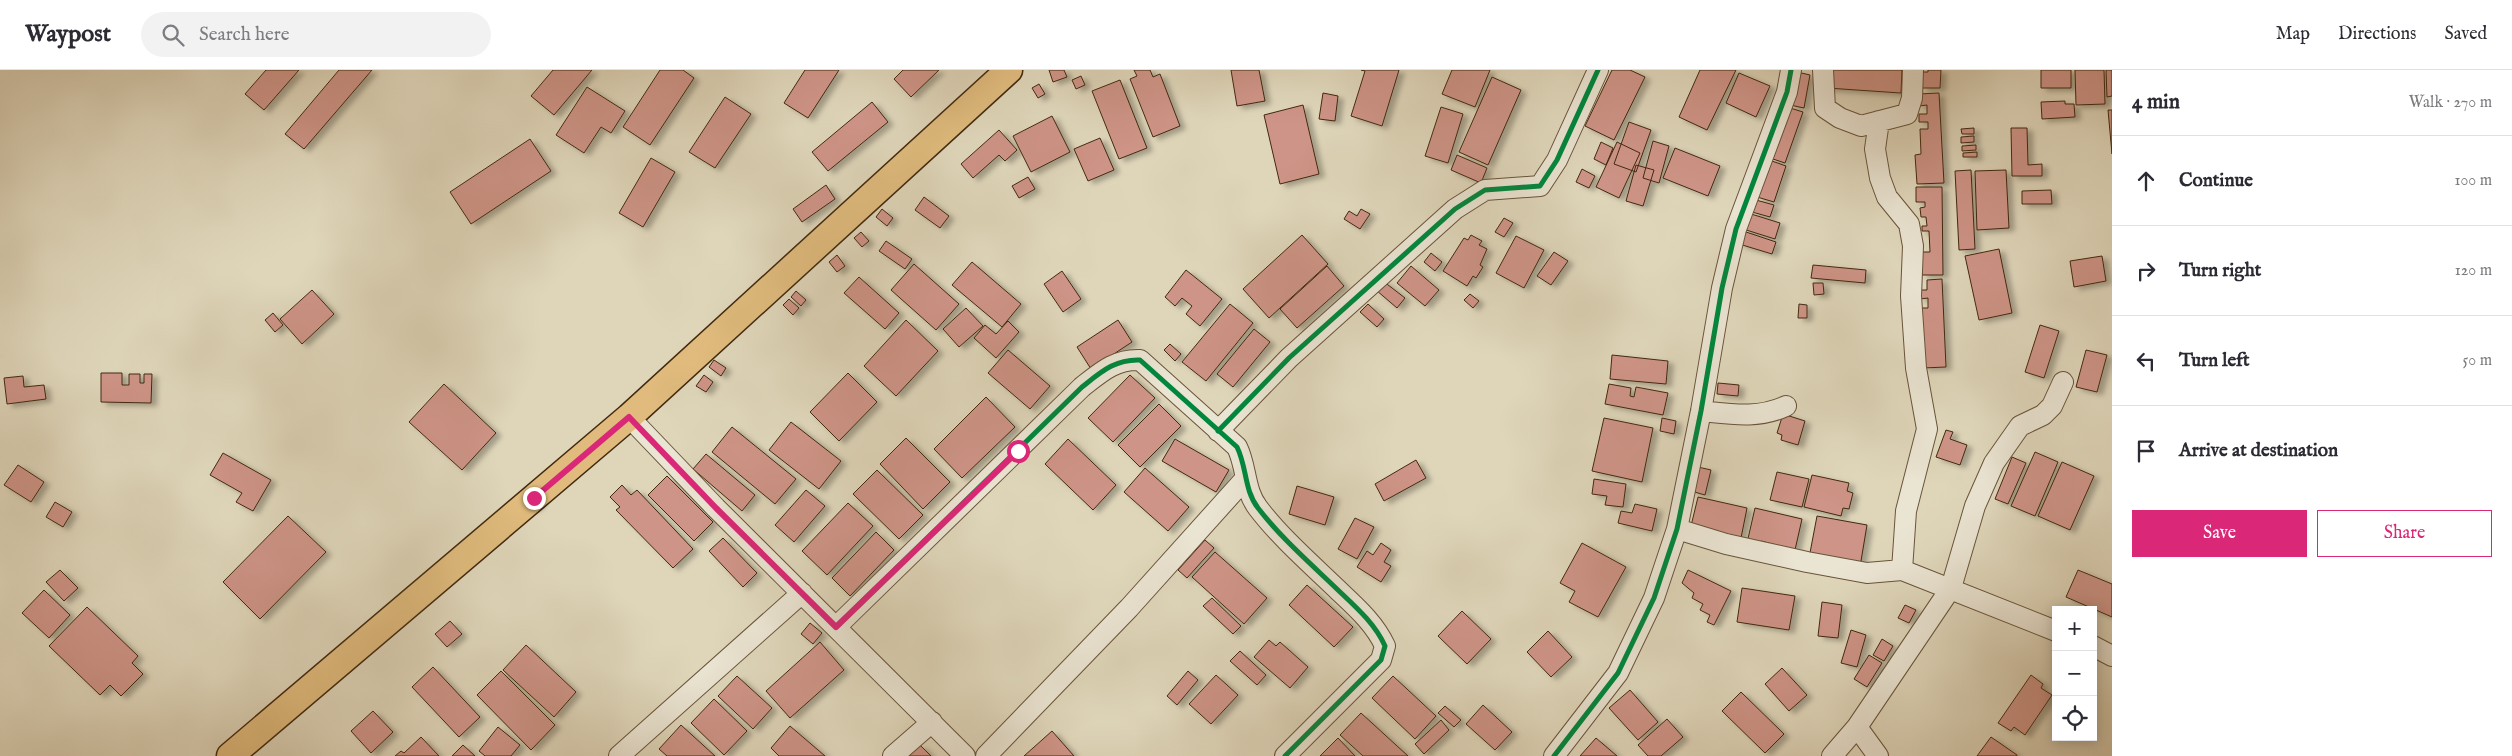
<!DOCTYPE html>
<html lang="en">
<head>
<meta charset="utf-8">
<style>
  body { margin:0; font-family:"IM FELL English",serif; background:#f2f2f3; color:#2b2b33 }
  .controls { position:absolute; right:15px; bottom:15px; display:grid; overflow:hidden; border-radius:0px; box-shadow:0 2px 12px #0003 }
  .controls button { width:45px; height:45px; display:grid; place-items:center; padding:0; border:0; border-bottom:1px solid #e1e1e2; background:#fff; color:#2b2b33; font:25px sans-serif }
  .stop { position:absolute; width:15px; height:15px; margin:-11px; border:4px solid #db2777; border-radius:50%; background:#fff }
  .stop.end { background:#db2777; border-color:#fff; box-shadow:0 1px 5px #0008 }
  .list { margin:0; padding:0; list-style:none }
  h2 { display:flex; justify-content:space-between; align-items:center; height:65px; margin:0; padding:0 20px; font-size:21px }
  h2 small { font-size:16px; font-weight:400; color:#7c7c81 }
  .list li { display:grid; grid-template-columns:32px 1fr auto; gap:15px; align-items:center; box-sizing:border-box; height:90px; padding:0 20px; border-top:1px solid #e1e1e2 }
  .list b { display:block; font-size:19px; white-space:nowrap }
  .list em { font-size:16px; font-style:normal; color:#7c7c81 }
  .actions { display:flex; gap:10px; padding:15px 20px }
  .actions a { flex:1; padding:11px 0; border:1px solid #db2777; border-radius:0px; text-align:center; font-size:18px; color:#db2777 }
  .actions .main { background:#db2777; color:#fff }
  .icon { flex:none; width:28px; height:28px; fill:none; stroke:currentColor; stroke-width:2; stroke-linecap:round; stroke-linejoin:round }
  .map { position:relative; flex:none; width:2112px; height:686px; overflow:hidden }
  header { display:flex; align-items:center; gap:30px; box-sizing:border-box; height:70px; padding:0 25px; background:#fff; border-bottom:1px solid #e1e1e2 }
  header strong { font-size:24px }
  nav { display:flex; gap:28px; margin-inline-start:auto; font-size:18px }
  .search { width:350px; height:45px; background:#f2f2f3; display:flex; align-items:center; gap:12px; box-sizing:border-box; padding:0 18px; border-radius:28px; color:#7c7c81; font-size:19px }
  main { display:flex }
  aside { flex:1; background:#fff }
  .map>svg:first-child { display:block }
  .building { fill:#ce9487; stroke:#42290f; filter:url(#shadow) }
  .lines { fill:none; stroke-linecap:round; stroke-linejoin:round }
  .minor-casing { stroke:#69543a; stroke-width:22 }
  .major-casing { stroke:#42290f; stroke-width:29 }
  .minor { stroke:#eae4d2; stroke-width:20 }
  .major { stroke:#e0bb7d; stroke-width:26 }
  .cycleway-casing { stroke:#eae4d2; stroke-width:8 }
  .cycleway { stroke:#00873e; stroke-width:5 }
  .route { stroke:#db2777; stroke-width:6 }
</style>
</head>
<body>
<header>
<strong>Waypost</strong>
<div class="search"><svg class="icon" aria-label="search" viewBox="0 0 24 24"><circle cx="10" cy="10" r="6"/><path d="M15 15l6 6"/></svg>Search here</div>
<nav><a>Map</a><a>Directions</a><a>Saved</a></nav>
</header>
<main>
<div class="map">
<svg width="2112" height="686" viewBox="0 0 2112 686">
  <defs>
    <filter id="shadow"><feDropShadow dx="5.5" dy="3" stdDeviation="2.5" flood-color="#0004"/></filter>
  </defs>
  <rect width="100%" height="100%" fill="#dfd6ba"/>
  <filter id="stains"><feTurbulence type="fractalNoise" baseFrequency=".004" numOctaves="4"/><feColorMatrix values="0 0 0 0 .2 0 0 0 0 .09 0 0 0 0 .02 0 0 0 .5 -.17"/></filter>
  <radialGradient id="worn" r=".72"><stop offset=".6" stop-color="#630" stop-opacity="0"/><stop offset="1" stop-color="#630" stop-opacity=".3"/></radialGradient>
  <path class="building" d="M266 0H299L264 40 245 24Z
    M339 0H372L304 79 285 64Z
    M553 0H592L554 45 531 26Z
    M660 0H683L694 8 650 75 623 57Z
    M805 0H839L808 48 784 33Z
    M903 0H939L911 27 894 9Z
    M1049 0H1064L1067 7 1053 12Z
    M1134 0H1150L1153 7 1160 4 1180 56 1153 67 1130 9 1137 6Z
    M1231 0H1259L1265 31 1237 36Z
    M1361 0H1399L1382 56 1351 46 1365 1Z
    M1452 0H1490L1475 37 1442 24Z
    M1612 0H1630L1645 7 1614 70 1585 56Z
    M1700 0H1736L1707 60 1679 47Z
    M1828 0H1902L1901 23 1827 18Z
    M1928 0H1941L1940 18H1922V2H1928Z
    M2041 0H2071V18H2041Z
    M2075 0H2104L2105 34 2076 35Z
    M2106 0H2112V26L2107 27Z
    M1797 2 1810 5 1804 38 1790 35Z
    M1739 3 1770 16 1756 47 1726 33Z
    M1081 6 1085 15 1076 19 1072 10Z
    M1492 7 1521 20 1488 95 1459 82Z
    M1120 10 1147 78 1119 89 1092 21Z
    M1039 14 1045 24 1038 28 1032 18Z
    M587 17 625 41 611 63 601 57 584 83 556 65Z
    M1323 23 1338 26 1335 51 1319 49Z
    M1939 23 1944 113 1917 114 1915 85 1921 84 1920 59H1928V52H1919V44H1927V35L1919 36 1918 24Z
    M725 27 751 44 715 98 689 82Z
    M2065 31V34H2074L2075 47 2042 49 2041 32Z
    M872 32 888 52 828 101 812 82Z
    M1303 35 1319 104 1280 114 1264 45Z
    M1441 37 1463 44 1448 93 1425 86Z
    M1787 37 1803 42 1785 93 1770 88Z
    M2108 40H2112V84Z
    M1052 46 1070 82 1031 102 1013 66Z
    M1629 52 1651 60 1636 102 1614 94Z
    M1974 58V64H1962L1961 59Z
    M2011 58H2027L2028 95 2042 94V106H2012Z
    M999 60 1017 80 1005 91 999 85 973 108 961 94Z
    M1974 66V72L1961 73V67Z
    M1100 68 1114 100 1088 111 1074 79Z
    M530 69 551 101 471 154 450 122Z
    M1653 71 1669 76 1659 113 1643 108Z
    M1601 72 1613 78 1606 95 1594 89Z
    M1617 72 1640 83 1619 128 1596 117Z
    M1976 75V80L1962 81V76Z
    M1675 78 1720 96 1708 126 1663 108Z
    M1977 82V87H1963V83Z
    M1457 85 1487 98 1481 113 1451 100Z
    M651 88 675 102 643 157 619 143Z
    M1769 90 1786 96 1774 132 1757 127Z
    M1636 95 1654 100 1643 136 1626 131Z
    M1582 99 1595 106 1589 118 1576 112Z
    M1971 100 1975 179 1959 180 1955 101Z
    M2006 100 2009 158 1977 160 1975 101Z
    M1028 107 1035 119 1019 128 1012 116Z
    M826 115 835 129 802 152 793 139Z
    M1916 117H1942L1943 205H1922V182H1930L1929 161H1922V156H1927L1926 147H1921L1920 138 1925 137V132H1916Z
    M2051 120 2052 134H2022V121Z
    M924 127 949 146 940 158 915 140Z
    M1756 130 1774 135 1770 147 1752 142Z
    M882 139 893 148 887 156 876 147Z
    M1361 139 1370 144 1360 159 1344 149 1349 141 1357 146Z
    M1748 143 1780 153 1775 169 1743 159Z
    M1504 148 1513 153 1504 167 1495 162Z
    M1743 161 1776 172 1772 184 1739 174Z
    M861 162 869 171 862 177 854 168Z
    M1302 165 1328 194 1269 248 1243 219Z
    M1471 165 1482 171 1479 175 1487 179 1480 195 1483 197 1476 208 1473 206 1467 216 1443 201 1464 168 1468 170Z
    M1516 166 1544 180 1524 218 1496 203Z
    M886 171 912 189 905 199 879 181Z
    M1999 179 2012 243 1979 250 1965 186Z
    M1554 182 1568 191 1551 215 1537 206Z
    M1431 183 1442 192 1435 201 1424 192Z
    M837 185 845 196 837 202 829 192Z
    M2102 186 2106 211 2074 217 2070 191Z
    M972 192 1021 234 1002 257 952 215Z
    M914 194 959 234 936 260 891 220Z
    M1813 195 1866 200 1865 213 1811 208Z
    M1327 196 1344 216 1297 258 1280 239Z
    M1411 196 1439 220 1425 236 1397 213Z
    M1186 200 1222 229 1200 256 1186 244 1192 236 1182 228 1175 236 1165 227Z
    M1062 201 1081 229 1063 242 1044 214Z
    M859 207 899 243 885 259 844 223Z
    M1942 209 1946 297 1923 298 1921 238H1928V228L1920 229 1919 220H1927V210Z
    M1383 211 1405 228 1397 238 1376 220Z
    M1813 213H1823L1824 224 1814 225Z
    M312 220 334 244 302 274 280 249Z
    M796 221 806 230 801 236 791 227Z
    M1470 224 1479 231 1473 238 1464 230Z
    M789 229 799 238 793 245 783 235Z
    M1230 234 1253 253 1206 311 1182 292Z
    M1368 234 1384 249 1377 257 1360 242Z
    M1799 234 1807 235V248H1798Z
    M966 238 983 256 959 277 943 259Z
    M273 243 283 255 275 262 265 250Z
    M906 250 938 281 896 326 864 296Z
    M1118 250 1132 272 1091 299 1077 277Z
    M1008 251 1019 262 996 288 974 268 985 255 996 264Z
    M2040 255 2059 261 2044 308 2025 302Z
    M1254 259 1270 272 1233 317 1217 304Z
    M1170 274 1181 284 1175 291 1164 280Z
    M1008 280 1050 316 1030 339 988 303Z
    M2086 280 2107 285 2097 322 2076 317Z
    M1612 285 1668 291 1666 314 1610 309Z
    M714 290 726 298 721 306 709 297Z
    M101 303H122V315H129V304H140V313H144V304H152L151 333 101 332Z
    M848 303 877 332 839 371 810 342Z
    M704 305 713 312 706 322 696 316Z
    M1130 305 1155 328 1113 372 1088 348Z
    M23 306 24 317 44 315 46 329 7 334 4 308Z
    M1718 313 1739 315 1738 326 1717 324Z
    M444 314 496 363 462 400 409 352Z
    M1609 314 1631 318 1630 326 1634 327 1636 317 1668 323 1663 345 1605 334Z
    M986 327 1015 357 962 408 934 379Z
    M1159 334 1181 356 1140 397 1118 375Z
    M1783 344 1805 351 1798 375 1781 370 1782 365 1777 363Z
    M1604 348 1653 358 1642 412 1592 401Z
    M1662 348 1676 351 1674 364 1660 361Z
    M791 352 841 391 819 419 769 380Z
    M732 357 796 409 775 434 712 382Z
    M1946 360 1953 362 1950 369 1967 375 1960 395 1936 387Z
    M906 368 950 412 923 439 880 394Z
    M1068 369 1116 415 1093 440 1045 394Z
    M1175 369 1229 400 1216 422 1162 391Z
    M2035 382 2058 392 2035 446 2011 436Z
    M223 383 271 410 253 441 236 432 242 423 210 405Z
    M706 384 755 425 742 441 693 399Z
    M2012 387 2026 393 2008 434 1995 429Z
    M1416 390 1426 408 1384 431 1375 414Z
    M2062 392 2094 406 2070 460 2038 446Z
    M18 395 44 412 31 432 4 415Z
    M1698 397 1711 400 1705 425 1691 421Z
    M1145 398 1189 437 1168 461 1124 422Z
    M877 400 923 445 899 469 853 424Z
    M1777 402 1809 409 1802 437 1770 430Z
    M1812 405 1849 413 1847 421 1853 423 1849 439 1843 438 1841 446 1804 437Z
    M667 406 713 452 694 471 648 425Z
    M1594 409 1626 414 1623 437 1605 435 1607 426 1592 424Z
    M622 415 631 425 637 420 693 479 673 498 616 440 620 437 610 427Z
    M1297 416 1334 427 1325 455 1289 444Z
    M806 420 825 436 794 472 775 455Z
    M1698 427 1747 438 1740 473 1691 456Z
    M55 432 72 442 63 457 46 447Z
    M848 433 873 456 827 505 802 481Z
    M1635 434 1657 439 1652 461 1618 453 1621 441 1632 443Z
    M1755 438 1802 449 1795 480 1761 471 1760 477 1747 473Z
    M288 446 326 482 260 549 223 512Z
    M1817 446 1867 455 1860 497 1809 488Z
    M1355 448 1374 457 1357 489 1338 479Z
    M876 462 894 480 850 526 832 508Z
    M723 468 757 503 743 517 709 481Z
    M1205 470 1214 478 1187 508 1178 500Z
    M1381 473 1391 480 1384 492 1391 496 1381 512 1357 497 1367 481 1373 485Z
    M1582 473 1626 497 1598 547 1569 532 1575 521 1560 513Z
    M1215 482 1267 528 1244 554 1192 507Z
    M60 500 78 518 64 531 46 512Z
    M1688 500 1731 521 1714 555 1707 552 1710 545 1700 540 1703 534 1692 528 1694 523 1682 513Z
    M2078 500 2112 514V547L2066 527Z
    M1307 515 1353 557 1334 577 1289 535Z
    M1742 518 1795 526 1789 560 1737 552Z
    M44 520 70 545 49 568 22 543Z
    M1212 528 1241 556 1233 564 1203 536Z
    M1822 532 1842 535 1838 568 1818 566Z
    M1905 535 1916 540 1909 553 1898 548Z
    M87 537 138 586 132 593 143 604 121 626 110 615 100 625 49 576Z
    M1462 541 1491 569 1467 594 1438 566Z
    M450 551 462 564 447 577 435 564Z
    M810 553 822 563 813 574 801 564Z
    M1851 560 1866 565 1857 597 1841 593Z
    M1548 561 1572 587 1551 607 1527 582Z
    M1882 569 1893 576 1884 591 1873 585Z
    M1269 570 1276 576 1280 572 1308 597 1290 618 1254 587Z
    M820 572 844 600 790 648 766 621Z
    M526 575 576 622 554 647 503 600Z
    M1240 581 1266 605 1257 615 1230 591Z
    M1869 585 1882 593 1867 617 1854 609Z
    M433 597 480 647 459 667 412 617Z
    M1782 598 1807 625 1789 641 1765 614Z
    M501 601 555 655 531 680 477 625Z
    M1188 601 1198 610 1177 635 1167 626Z
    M1216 605 1238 625 1211 654 1189 634Z
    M2031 605 2043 614 2041 618 2052 625 2025 665 2014 657 2011 661 1998 653Z
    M737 606 772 638 753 659 718 626Z
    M1393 606 1436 646 1415 669 1372 628Z
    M1630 620 1658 652 1638 670 1609 638Z
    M1741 622 1784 664 1765 683 1722 641Z
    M714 629 747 661 724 685 691 653Z
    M1483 635 1512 662 1495 680 1466 654Z
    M1445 636 1461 650 1454 657 1438 643Z
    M373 641 393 662 371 683 351 661Z
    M1361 643 1408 686H1363L1340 665Z
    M1667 649 1683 667 1661 686H1648L1638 675Z
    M1441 650 1449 660 1424 684 1415 674Z
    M681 655 715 686H667L659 679Z
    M790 656 825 686H779L771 678Z
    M498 657 520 675 511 686H485L479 681Z
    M1052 661 1074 686H1024Z
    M421 667 439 686H395L401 681 404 683Z
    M1991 667 2017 685V686H1977Z
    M1338 668 1355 686H1320Z
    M1596 668 1617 686H1580Z
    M463 675 475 686H452Z
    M920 675 931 686H909Z"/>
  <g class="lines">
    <defs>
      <path id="minor" d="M1823 0 1825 38 1840 48 1861 56 1907 44 1912 28 1913 0
        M1879 51 1875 79 1880 108 1887 127 1909 154 1913 176 1911 226 1916 298 1927 359 1906 441 1902 500
        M1701 341C1731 344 1758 349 1786 336
        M629 347 716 438 965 686
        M1218 361 1289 288 1455 139 1485 120 1540 116 1557 90 1598 0
        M1677 459 1726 474 1807 492 1867 503 1902 500 2056 561
        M836 557 1082 317C1101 302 1115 289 1140 290L1237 377C1247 397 1244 420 1258 438 1281 468 1311 494 1339 521 1357 538 1375 554 1385 576L1381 590 1285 686
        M2093 576 2112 586
        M1857 657 1878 686
        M619 686 802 523
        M893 686 932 652
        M986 686 1129 538 1245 409
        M1554 686 1618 603 1654 528 1677 459 1701 341 1722 218 1736 159 1787 22 1791 0
        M1832 686 1857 657 1951 518 1975 436 1994 393 2020 356 2043 345 2052 336 2063 312"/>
      <path id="major" d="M230 686 629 347 1009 0"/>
    </defs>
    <use href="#minor" class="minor-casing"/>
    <use href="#major" class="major-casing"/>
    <use href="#minor" class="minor"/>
    <use href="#major" class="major"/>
    <defs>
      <path id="cycleway" d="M1218 361 1289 288 1455 139 1485 120 1540 116 1557 90 1598 0
        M836 557 1082 317C1101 302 1115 289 1140 290L1237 377C1247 397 1244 420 1258 438 1281 468 1311 494 1339 521 1357 538 1375 554 1385 576L1381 590 1285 686
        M1554 686 1618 603 1654 528 1677 459 1701 341 1722 218 1736 159 1787 22 1791 0"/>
    </defs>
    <use href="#cycleway" class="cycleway-casing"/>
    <use href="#cycleway" class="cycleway"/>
  </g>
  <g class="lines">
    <path class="route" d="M534 428 629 347 716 438 836 557 1018 381"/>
  </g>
  <rect width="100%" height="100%" filter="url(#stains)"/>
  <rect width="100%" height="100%" fill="url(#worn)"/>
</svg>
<div class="controls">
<button>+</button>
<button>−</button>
<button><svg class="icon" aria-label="locate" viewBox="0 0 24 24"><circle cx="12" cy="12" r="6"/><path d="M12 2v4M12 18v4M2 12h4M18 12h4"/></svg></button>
</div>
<div class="stop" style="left:1018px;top:381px"></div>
<div class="stop end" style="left:534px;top:428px"></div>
</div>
<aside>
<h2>4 min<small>Walk · 270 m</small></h2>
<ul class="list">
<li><svg class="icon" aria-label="ahead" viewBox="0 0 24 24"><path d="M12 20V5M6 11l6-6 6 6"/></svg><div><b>Continue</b></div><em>100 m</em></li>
<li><svg class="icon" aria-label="right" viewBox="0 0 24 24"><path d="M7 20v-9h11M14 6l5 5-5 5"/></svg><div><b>Turn right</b></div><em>120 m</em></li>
<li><svg class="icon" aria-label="left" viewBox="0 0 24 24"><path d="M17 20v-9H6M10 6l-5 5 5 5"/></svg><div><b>Turn left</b></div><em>50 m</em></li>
<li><svg class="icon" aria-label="arrive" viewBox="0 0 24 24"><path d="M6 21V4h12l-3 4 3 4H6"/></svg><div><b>Arrive at destination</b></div></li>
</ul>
<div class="actions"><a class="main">Save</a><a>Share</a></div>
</aside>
</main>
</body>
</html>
